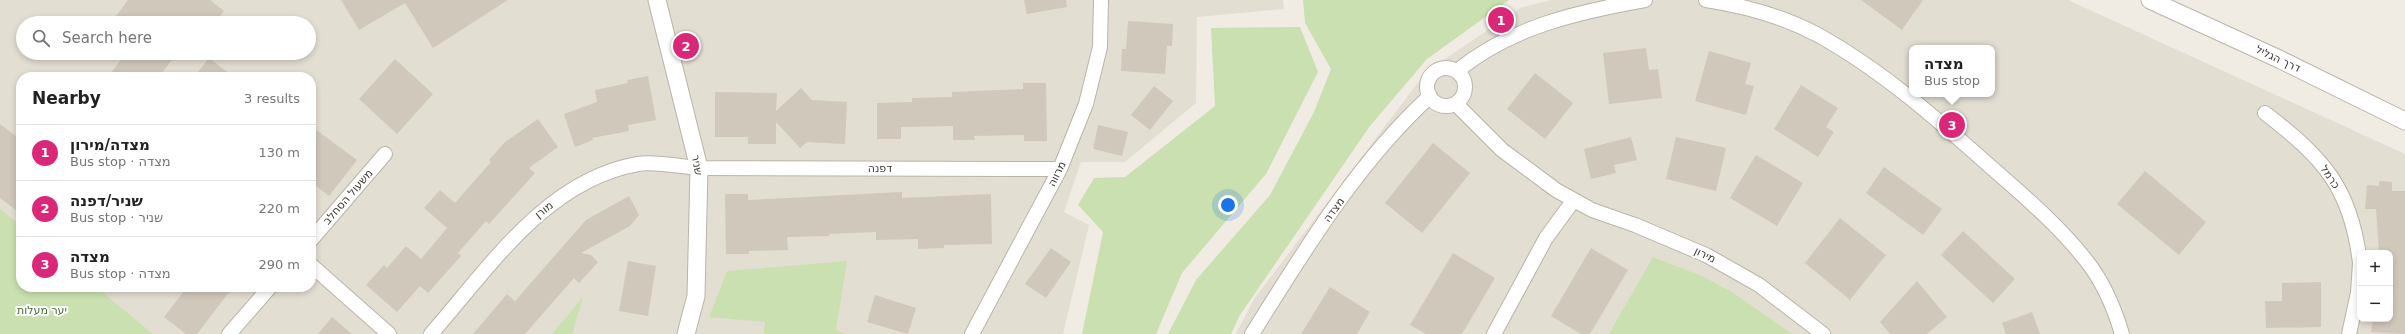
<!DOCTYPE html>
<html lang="en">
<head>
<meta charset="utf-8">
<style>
  body { margin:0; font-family:"DejaVu Sans",Heebo,sans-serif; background:#f2f2f2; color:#222 }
  .controls { position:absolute; right:12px; bottom:12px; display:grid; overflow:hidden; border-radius:8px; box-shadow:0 2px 6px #0003 }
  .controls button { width:36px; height:36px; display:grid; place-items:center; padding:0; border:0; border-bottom:1px solid #e0e0e0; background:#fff; color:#222; font:20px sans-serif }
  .you { position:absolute; left:1228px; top:205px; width:14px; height:14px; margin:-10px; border:3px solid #fff; border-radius:50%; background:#1a73e8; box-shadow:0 0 0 6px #1a73e833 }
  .badge { display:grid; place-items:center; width:26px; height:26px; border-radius:50%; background:#db2777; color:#fff; font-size:13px; font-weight:700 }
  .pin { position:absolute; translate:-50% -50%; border:2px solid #fff; box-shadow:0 1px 4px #0006 }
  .popup { position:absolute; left:1909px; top:45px; width:86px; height:52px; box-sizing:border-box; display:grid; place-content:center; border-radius:8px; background:#fff; filter:drop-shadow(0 1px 3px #0005); font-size:13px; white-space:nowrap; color:#767676 }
  .popup b { font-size:15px; color:#222 }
  .popup::after { content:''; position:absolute; left:50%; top:100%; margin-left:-8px; border:8px solid transparent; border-top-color:#fff }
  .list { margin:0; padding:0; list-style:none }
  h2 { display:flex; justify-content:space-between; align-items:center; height:52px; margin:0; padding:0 16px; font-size:17px }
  h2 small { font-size:13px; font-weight:400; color:#767676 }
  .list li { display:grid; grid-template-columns:26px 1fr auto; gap:12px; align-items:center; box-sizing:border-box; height:56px; padding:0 16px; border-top:1px solid #e0e0e0 }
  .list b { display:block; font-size:15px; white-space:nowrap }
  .list p { margin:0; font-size:13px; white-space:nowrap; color:#767676 }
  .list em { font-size:13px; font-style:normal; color:#767676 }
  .icon { flex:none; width:22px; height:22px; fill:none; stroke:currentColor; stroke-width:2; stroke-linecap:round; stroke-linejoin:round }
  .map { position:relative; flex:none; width:2405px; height:334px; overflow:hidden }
  .search { position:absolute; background:#fff; box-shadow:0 2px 6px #0003; left:16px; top:16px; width:300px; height:44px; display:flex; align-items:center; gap:10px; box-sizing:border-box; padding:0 14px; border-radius:22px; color:#767676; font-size:15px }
  .panel { position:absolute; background:#fff; box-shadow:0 2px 6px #0003; left:16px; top:72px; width:300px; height:220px; border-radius:16px }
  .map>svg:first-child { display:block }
  .residential { fill:#e3ded2; fill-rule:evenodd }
  .green { fill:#cae0b0 }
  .building { fill:#d0c8bb }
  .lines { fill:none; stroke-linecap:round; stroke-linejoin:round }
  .minor-casing { stroke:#bab4a8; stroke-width:16 }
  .tertiary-casing { stroke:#bab4a8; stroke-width:19 }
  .minor { stroke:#fff; stroke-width:14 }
  .tertiary { stroke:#fff; stroke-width:17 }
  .labels { text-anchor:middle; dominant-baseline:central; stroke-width:4; stroke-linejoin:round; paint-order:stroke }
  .street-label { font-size:11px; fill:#413c34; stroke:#fff }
  .park-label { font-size:11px; fill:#456c2f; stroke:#fff }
</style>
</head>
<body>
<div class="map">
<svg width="2405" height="334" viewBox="0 0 2405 334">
  <rect width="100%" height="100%" fill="#f0ece4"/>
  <path class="residential" d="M0 0H1283L1284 9 1197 17 1196 103 1125 162H1081L1064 212 1089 225 1063 334H0ZM23 23H309V53H23ZM21 77H311V287H21Z
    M1551 0H2068L2405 154V334H1236L1254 299 1426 72 1520 8ZM1912 48H1992V94H1912ZM2360 253H2390V319H2360Z"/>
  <path class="green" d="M1303 0H1509L1427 59 1370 126 1240 315 1231 334H1168L1196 280 1270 195 1314 112 1331 69 1305 23Z
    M1300 27 1318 72 1266 174 1182 273 1156 334H1082L1103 232 1078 205 1094 178 1125 177 1215 106 1211 28Z
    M0 209 21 226V287H96L153 334H0Z
    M1653 257 1704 277 1735 294 1792 334H1609Z
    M847 261 836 330 846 334H764L765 322 709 317 727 271Z
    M583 297 572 334H552Z"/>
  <path class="building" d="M128 0H210L224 11 214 23H111Z
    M341 0H508L433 48 405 3 359 30Z
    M1024 0H1066L1067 7 1027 14Z
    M1861 0H1923L1902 30Z
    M1128 21 1173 24 1172 46H1167L1165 74 1121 71 1122 49H1126Z
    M1646 48 1649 70 1658 69 1662 98 1609 104 1603 53Z
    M1709 51 1751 63 1745 84 1754 86 1746 115 1695 101Z
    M126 53H177L159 77H108Z
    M209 58 234 77H194Z
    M395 59 433 94 397 134 359 99Z
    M1535 73 1573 103 1545 139 1507 109Z
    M648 76 656 120 628 125 629 131 592 138 593 140 575 147 564 114 597 102 595 90 628 83 627 80Z
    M1023 83H1046L1047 141H1024V135L974 136 975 140H953V126L901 127V139H877V103L912 102V98L952 97V92L1023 89Z
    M1801 85 1838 108 1826 127 1834 132 1818 157 1774 129Z
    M1154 86 1173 101 1150 130 1131 115Z
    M801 88 812 100 847 102 845 144 807 142 800 148 776 122V144H748V137H715V92L777 93 776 111Z
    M538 119 558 147 529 168 535 173 489 224 486 221 458 253 461 256 428 293 420 286 397 312 366 285 384 265 387 268 406 246 421 259 447 228 424 208 440 190 455 203 491 162 489 160 505 142Z
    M0 124 21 140V214L0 198Z
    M1098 125 1128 132 1122 156 1093 149Z
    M311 126 357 160 329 196 311 182Z
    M1631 137 1637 160 1614 165 1616 173 1591 179 1584 149Z
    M1676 137 1726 148 1716 191 1666 179Z
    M1433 143 1470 173 1422 233 1385 203Z
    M1756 155 1803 183 1777 226 1730 198Z
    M1884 167 1942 209 1923 235 1866 193Z
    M2145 171 2206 222 2179 255 2117 204Z
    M2379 181 2392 182V191H2405V334L2371 332 2373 319H2390V253H2379L2376 209H2365L2367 185 2379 186Z
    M902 192V198L991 194 992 244 944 245V248L918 249V239L876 240V232L829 234V236L787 237 788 250 749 251V254H726L725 194H748V200Z
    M629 196 639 215 630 226 581 253 591 255 598 262 579 283 574 278 525 334H473L507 294 515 301 586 220Z
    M1840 218 1886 255 1849 301V299L1805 263Z
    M1963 231 2015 279 1993 303 1941 255Z
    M1051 248 1071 262 1046 298 1025 284Z
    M1591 248 1628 270 1590 334H1581L1551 316Z
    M1453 253 1495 278 1462 334H1426L1410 325Z
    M628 261 656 266 648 316 619 311Z
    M1917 281 1947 317 1927 334H1890L1880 322Z
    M2321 282V327L2266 328 2265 301H2282V283Z
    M187 287H233L197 334H186L164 317Z
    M1330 287 1370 312 1357 334H1301Z
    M875 295 916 308 908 334 867 322Z
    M2032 312 2040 334H2006L2002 323Z
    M332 317 352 334H318Z"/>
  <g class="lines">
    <defs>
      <path id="minor" d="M1706 0C1746 6 1785 17 1820 36 1884 72 1938 120 1992 168 2025 197 2058 225 2085 259 2103 281 2114 307 2122 334
        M1427 87a19 19 0 1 1 38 0a19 19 0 1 1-38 0Z
        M1457 71C1511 27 1577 12 1645 0
        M1456 104 1502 150 1556 190 1592 210 1635 225 1706 255 1759 285 1823 334
        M2265 113C2323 158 2351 187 2360 263
        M311 240 385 154
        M311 265 389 334
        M229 334 270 287
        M431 334C489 268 546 180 638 164 655 161 682 167 699 168L1060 169
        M972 334 1060 169 1086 104 1100 47 1101 0
        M1252 334C1304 251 1357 163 1430 96
        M1494 334 1546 238 1573 201
        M2349 334 2358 293 2360 263"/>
      <path id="tertiary" d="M657 0 699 168 696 296 686 334
        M2150 0 2279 59 2405 121"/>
    </defs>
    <use href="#minor" class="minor-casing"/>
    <use href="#tertiary" class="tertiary-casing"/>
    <use href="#minor" class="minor"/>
    <use href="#tertiary" class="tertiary"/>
  </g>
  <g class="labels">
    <g class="street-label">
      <text transform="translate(2278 59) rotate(25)">דרך הגליל</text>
      <text transform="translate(697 165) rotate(82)">שניר</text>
      <text x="880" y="168">דפנה</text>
      <text transform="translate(1057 174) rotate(-64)">מרווה</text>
      <text transform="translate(2330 177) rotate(56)">כרמל</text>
      <text transform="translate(348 197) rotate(-49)">משעול הסחלב</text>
      <text transform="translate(544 210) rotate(-38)">מורן</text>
      <text transform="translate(1334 210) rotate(-54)">מצדה</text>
      <text transform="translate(1705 255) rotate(26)">מירון</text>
    </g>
    <g class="park-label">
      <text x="42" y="310">יער מעלות</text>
    </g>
  </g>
</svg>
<div class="controls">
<button>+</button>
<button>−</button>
</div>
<div class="you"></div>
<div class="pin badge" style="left:1501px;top:20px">1</div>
<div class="pin badge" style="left:686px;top:46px">2</div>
<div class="pin badge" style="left:1952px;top:125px">3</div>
<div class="popup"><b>מצדה</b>Bus stop</div>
<div class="search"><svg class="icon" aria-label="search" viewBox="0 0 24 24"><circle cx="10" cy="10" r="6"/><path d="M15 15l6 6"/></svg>Search here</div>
<section class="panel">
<h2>Nearby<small>3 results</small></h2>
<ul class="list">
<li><span class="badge">1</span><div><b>מצדה/מירון</b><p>Bus stop · מצדה</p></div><em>130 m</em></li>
<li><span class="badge">2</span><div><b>שניר/דפנה</b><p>Bus stop · שניר</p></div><em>220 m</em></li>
<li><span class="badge">3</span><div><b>מצדה</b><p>Bus stop · מצדה</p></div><em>290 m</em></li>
</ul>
</section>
</div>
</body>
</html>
